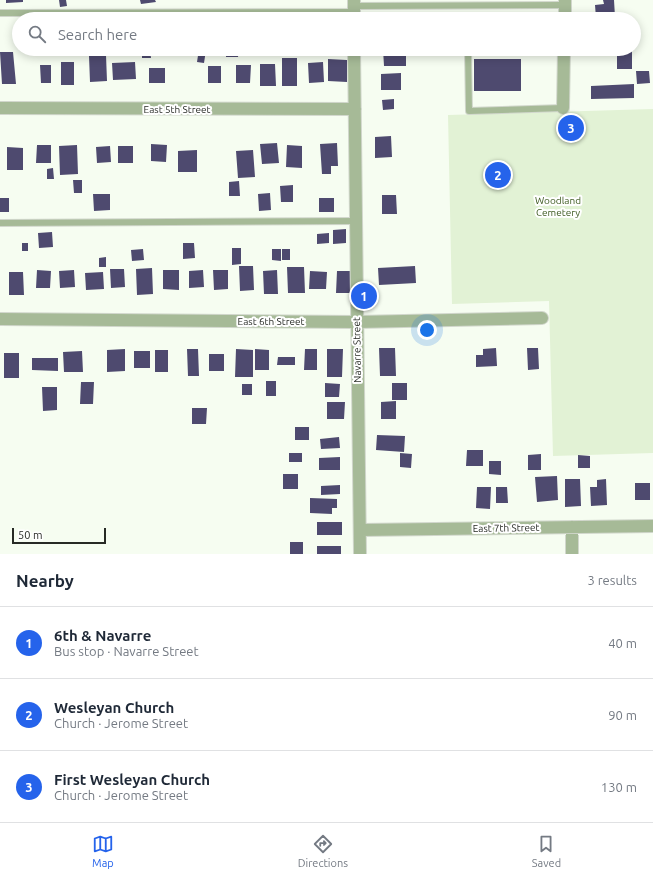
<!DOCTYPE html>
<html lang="en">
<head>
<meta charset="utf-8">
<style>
  body { margin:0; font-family:Ubuntu,sans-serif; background:#f6f6f7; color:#1f2937 }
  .scale { position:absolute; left:12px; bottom:10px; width:94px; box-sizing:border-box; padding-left:4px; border:2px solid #272a25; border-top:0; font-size:11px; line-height:14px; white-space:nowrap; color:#272a25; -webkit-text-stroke:3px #fff; paint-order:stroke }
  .you { position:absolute; left:427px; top:330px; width:14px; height:14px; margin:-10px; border:3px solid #fff; border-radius:50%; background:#1a73e8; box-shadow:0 0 0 6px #1a73e833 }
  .badge { display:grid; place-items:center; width:26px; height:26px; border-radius:50%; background:#2563eb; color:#fff; font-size:13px; font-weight:700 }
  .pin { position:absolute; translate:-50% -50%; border:2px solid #fff; box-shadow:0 1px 4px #0006 }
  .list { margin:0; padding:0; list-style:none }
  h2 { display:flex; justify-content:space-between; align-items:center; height:52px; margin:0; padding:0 16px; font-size:17px }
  h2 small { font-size:13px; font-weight:400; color:#747a83 }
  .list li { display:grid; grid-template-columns:26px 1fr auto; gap:12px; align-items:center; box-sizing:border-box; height:72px; padding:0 16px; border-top:1px solid #e0e1e3 }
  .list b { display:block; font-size:15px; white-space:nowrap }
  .list p { margin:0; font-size:13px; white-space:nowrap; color:#747a83 }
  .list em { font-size:13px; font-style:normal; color:#747a83 }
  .icon { flex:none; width:22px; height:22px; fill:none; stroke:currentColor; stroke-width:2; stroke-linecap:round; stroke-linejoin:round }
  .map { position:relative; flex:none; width:653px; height:554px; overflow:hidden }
  .search { position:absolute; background:#fff; box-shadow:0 2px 10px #0003; left:12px; right:12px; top:12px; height:44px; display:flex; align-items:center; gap:10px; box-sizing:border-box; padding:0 14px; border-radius:22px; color:#747a83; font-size:15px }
  .sheet { height:268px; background:#fff }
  nav { display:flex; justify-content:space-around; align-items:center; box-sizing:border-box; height:56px; border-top:1px solid #e0e1e3; background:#fff; font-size:11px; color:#747a83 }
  nav a { display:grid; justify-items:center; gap:2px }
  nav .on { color:#2563eb }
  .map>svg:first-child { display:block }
  .green { fill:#e2f2d5 }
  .building { fill:#4e4a6f }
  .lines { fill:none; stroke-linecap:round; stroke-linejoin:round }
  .lane-casing { stroke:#d1d7cc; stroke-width:8 }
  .street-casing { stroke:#d1d7cc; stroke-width:14 }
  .lane { stroke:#a6ba97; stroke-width:6 }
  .street { stroke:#a6ba97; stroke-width:12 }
  .labels { text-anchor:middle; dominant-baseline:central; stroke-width:4; stroke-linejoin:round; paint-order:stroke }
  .street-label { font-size:10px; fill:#272a25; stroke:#fff }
  .park-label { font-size:10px; fill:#3b581e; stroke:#fff }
</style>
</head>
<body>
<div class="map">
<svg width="653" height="554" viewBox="0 0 653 554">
  <rect width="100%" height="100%" fill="#f6fdf1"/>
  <path class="green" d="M653 109V453L553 456 549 301 452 304 448 115Z"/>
  <path class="building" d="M6 0H23V2L6 3Z
    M59 0H66L67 6 60 7Z
    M140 0H155L156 2 141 4Z
    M603 0H614L615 17 596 18 595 5 604 4Z
    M268 14V19H255V15Z
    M523 14 544 15 543 19H522Z
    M142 49H150L151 58H142Z
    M199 49 206 50 204 63 197 62Z
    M226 49H239L238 57H226Z
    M383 49H406V66H384Z
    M617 51H632V69H617Z
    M0 52H13L16 84H2Z
    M106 55 107 81 90 82 89 56Z
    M282 58H297V86H282Z
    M328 59 347 60V82L328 81Z
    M474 59H521V91H474Z
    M61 62H74V85H61Z
    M135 62 136 79 113 80 112 63Z
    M323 62 324 82 309 83 308 63Z
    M260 64H275L276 86H260Z
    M40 65H51V83H41Z
    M236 65H251L250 83H236Z
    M208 66H221V83H208Z
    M149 68H165V83H149Z
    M636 71H649L650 83 637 84Z
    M401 73V90H381V74Z
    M634 84V98L591 99V86Z
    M394 99V109L383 110 382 100Z
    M391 136 392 157 375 158V137Z
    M277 143 279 163 262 164 260 144Z
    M337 143 338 166H331V174H322L320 144Z
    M151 144 167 145 166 162 151 161Z
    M37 145H51V163H36Z
    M77 145 78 174 60 175 59 146Z
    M287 145 302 146V168L286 167Z
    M110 146 111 162 97 163 96 147Z
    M118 146H133V163H118Z
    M7 147 23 148V170H7Z
    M197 150V172H178V151Z
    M253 150 255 177 238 178 236 151Z
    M53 168 54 179H47V169Z
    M73 180H82V193H74Z
    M239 181 240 196H229V182Z
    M293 185V202H281L280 186Z
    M270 193 271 210 259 211 258 194Z
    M93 194H110V210L94 211Z
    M382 195H396L397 214H382Z
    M0 198H9V212H0Z
    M319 198H334V212H319Z
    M346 229V243L333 244V230Z
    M52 232 53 247 39 248 38 233Z
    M329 233V243L317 244V234Z
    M22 243H28V251H22Z
    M183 243H194L195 258 183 259Z
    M232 248H241V264L232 265Z
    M143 249 144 260 132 261 131 250Z
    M272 249H281V261L272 260Z
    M282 249H290V260H282Z
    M106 257V267H99V258Z
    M239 266H253L254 290 240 291Z
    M415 266 416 283 379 285 378 268Z
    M287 267H304L305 293H288Z
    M152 268 153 294 137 295 136 269Z
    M110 269H124L125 287 111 288Z
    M37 270 51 271 50 288H36Z
    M74 270 75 287 60 288 59 271Z
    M163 270H179V290L163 289Z
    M203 270 204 287 189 288V271Z
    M213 270H228V289L214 290Z
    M277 270 278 294H264L263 271Z
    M310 271 327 272 326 289H309Z
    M337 271H352V293H336Z
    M9 272H23L24 295H9Z
    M103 272 104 289 86 290 85 273Z
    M379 348H395L396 376H380Z
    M496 348 497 366 476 367V355H483V349Z
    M527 348H538L539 369 528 370Z
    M125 349V371L107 372V350Z
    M187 349H198L199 376H188Z
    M236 349 253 350V377H235Z
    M255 349 269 350V370H255Z
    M305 349H317V370H304Z
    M327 349H343L342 377H327Z
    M155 350H168V372H155Z
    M82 351 83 372H64L63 352Z
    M134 351H150V368H134Z
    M4 353H19V378H4Z
    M209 354H224V371H209Z
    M278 357H295V365H277Z
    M32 358H58V371L32 370Z
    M266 381H276V396H266Z
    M81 382H94L93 404H80Z
    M325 383 340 384 339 397H325Z
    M392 383H407V400H392Z
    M242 384H252V395H242Z
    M42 387H57V410L43 411Z
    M396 401V419H381V402Z
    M327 402H345L344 419H327Z
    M192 408H207L206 424H192Z
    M295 427H309V440H295Z
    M377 435 405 436 404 452 376 450Z
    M339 437 340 448 321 449 320 439Z
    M467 450H483V466H466Z
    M289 453H302V462H289Z
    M400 453 412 454 411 468 400 467Z
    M541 454V470H528V455Z
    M578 455 590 456V468H578Z
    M340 457V470H319V458Z
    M489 461H501V475L489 474Z
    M283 474H298V489H283Z
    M557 476 558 500 537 502 535 477Z
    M565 479H580L581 506 565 507Z
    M606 479 607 505 591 506 590 487H597V480Z
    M635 483H650V500H635Z
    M340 485V494L321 495V486Z
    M477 487H491L490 509 476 508Z
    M496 487H507L508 503H496Z
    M310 498 337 499V508H332V514L310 513Z
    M317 522H342V535H317Z
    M290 542H303V554H290Z
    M317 546H341V554H317Z"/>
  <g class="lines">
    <defs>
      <path id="lane" d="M354 6 565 5
        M0 13 354 12
        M468 49 469 111 563 108
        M0 223 356 221"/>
      <path id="street" d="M354 0V19
        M565 19V0
        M354 49 360 554
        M0 108 355 109
        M563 108 564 49
        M0 319 357 322 542 318
        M572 527V554
        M360 530 653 526"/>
    </defs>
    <use href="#lane" class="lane-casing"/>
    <use href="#street" class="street-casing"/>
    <use href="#lane" class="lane"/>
    <use href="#street" class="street"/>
  </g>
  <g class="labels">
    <g class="street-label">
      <text x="177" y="109">East 5th Street</text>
      <text x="271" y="321">East 6th Street</text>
      <text transform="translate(357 350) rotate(-91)">Navarre Street</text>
      <text transform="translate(506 528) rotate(-1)">East 7th Street</text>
    </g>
    <g class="park-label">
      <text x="558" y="200">Woodland<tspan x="558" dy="12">Cemetery</tspan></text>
    </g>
  </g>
</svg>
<div class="scale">50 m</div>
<div class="you"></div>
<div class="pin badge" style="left:364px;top:296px">1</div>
<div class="pin badge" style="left:498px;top:175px">2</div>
<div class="pin badge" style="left:571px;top:128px">3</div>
<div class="search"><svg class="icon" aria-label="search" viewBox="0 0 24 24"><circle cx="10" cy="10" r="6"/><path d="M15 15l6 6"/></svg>Search here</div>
</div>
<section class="sheet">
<h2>Nearby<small>3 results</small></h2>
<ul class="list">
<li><span class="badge">1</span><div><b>6th &amp; Navarre</b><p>Bus stop · Navarre Street</p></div><em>40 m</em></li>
<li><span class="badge">2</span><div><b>Wesleyan Church</b><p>Church · Jerome Street</p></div><em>90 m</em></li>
<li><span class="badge">3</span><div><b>First Wesleyan Church</b><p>Church · Jerome Street</p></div><em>130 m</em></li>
</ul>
</section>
<nav>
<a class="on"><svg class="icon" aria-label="map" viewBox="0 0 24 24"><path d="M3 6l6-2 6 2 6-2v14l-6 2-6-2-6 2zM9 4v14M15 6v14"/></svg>Map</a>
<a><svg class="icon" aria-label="directions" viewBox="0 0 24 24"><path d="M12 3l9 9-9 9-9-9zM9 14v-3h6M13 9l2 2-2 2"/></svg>Directions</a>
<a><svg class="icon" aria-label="saved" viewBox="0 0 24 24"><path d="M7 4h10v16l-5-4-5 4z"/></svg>Saved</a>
</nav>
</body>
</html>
